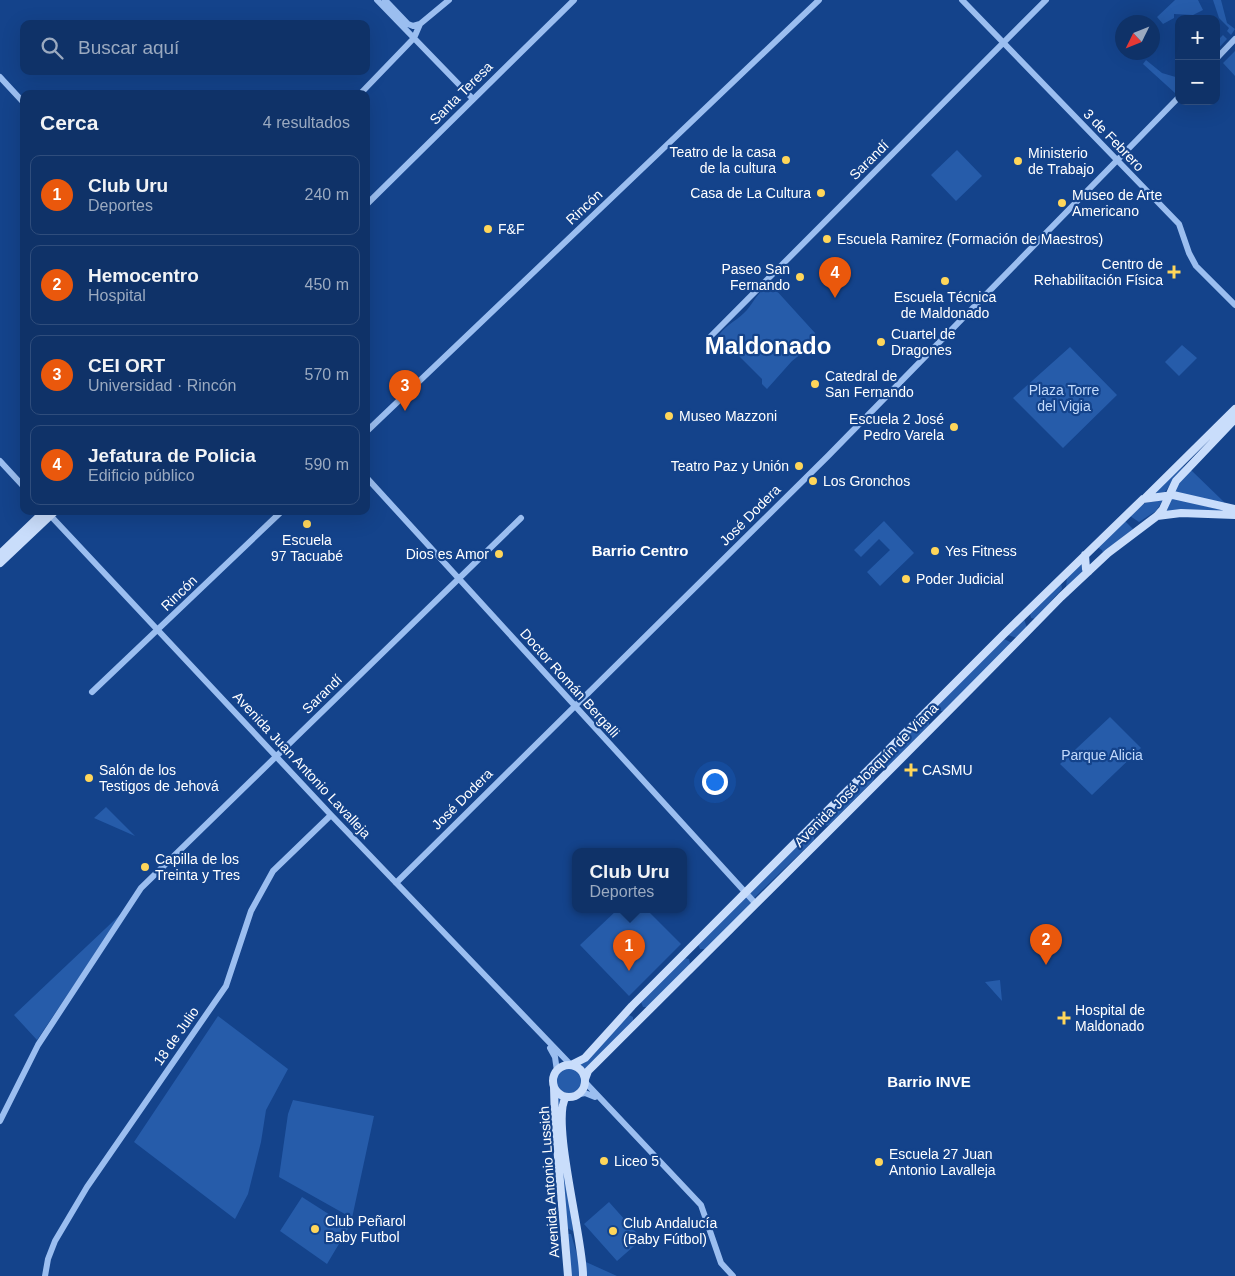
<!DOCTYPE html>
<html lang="es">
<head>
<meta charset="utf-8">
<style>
  body { margin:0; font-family:Helvetica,sans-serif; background:#183a6e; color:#f1f3f6 }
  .controls { position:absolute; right:15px; top:15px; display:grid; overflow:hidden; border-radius:10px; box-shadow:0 5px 20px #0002 }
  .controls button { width:45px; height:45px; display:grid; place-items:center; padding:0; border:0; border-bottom:1px solid #2f4d7c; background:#0f3268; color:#f1f3f6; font:25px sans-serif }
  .compass { position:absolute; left:1115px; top:15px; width:45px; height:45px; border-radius:50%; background:#0f3268; box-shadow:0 5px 20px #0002; rotate:227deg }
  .you { position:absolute; left:714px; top:781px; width:18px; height:18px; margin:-12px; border:4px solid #fff; border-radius:50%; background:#1a73e8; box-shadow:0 0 0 8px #1a73e833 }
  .badge { display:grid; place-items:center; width:32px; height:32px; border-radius:50%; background:#ea580c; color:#fff; font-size:16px; font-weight:700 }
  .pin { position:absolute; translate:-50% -41px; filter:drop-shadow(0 1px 2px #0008) }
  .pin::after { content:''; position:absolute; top:26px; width:18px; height:15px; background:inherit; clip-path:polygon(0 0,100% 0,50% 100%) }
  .popup { position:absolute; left:572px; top:848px; width:115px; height:65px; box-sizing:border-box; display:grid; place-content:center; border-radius:10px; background:#0f3268; filter:drop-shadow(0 1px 4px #0005); font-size:16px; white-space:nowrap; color:#9baac0 }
  .popup b { font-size:19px; color:#f1f3f6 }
  .popup::after { content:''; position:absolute; left:50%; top:100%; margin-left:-10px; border:10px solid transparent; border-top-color:#0f3268 }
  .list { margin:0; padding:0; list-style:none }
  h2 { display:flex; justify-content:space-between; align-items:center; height:65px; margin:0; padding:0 20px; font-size:21px }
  h2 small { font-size:16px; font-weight:400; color:#9baac0 }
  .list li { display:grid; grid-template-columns:32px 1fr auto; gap:15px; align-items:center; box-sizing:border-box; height:80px; margin:0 10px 10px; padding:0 10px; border:1px solid #2f4d7c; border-radius:10px }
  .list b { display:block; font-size:19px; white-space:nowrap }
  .list p { margin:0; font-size:16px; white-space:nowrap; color:#9baac0 }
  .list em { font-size:16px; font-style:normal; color:#9baac0 }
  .icon { flex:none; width:28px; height:28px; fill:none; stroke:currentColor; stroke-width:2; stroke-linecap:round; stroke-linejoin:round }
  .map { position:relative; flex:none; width:1235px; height:1276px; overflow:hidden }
  .search { position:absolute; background:#0f3268; box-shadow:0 5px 20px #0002; left:20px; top:20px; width:350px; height:55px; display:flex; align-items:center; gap:12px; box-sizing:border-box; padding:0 18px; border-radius:10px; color:#9baac0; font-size:19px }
  .panel { position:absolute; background:#0f3268; box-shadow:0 5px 20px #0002; left:20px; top:90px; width:350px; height:425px; border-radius:10px }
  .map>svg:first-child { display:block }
  .green { fill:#265caa }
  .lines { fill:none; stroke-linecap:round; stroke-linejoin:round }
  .tertiary { stroke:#9bbef0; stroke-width:6 }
  .secondary { stroke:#c9ddfb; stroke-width:8 }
  .poi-dot { fill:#ffd65a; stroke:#14438b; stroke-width:2 }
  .labels { text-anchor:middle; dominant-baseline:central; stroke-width:4.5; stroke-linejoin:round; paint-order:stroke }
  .street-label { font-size:14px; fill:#fff; stroke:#14438b }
  .poi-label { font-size:14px; fill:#fff; stroke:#14438b; text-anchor:start }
  .park-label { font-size:14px; fill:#c2dafc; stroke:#14438b }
  .neighbourhood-label { font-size:15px; font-weight:bold; fill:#fff; stroke:#14438b }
  .town-label { font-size:24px; font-weight:bold; fill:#fff; stroke:#14438b }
</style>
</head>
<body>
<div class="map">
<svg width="1235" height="1276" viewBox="0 0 1235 1276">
  <rect width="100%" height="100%" fill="#14438b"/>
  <path class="green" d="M1175 0H1198L1203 10 1193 15 1174 14V18L1163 24 1157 17Z
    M1213 0H1221L1227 23 1235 29 1231 35 1227 31 1229 28 1219 18Z
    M1216 34 1220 38 1223 35 1227 39 1216 51Z
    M1235 51V76L1223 63Z
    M1146 60 1162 73 1179 78V89L1175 93 1143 64Z
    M957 150 982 176 956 201 931 175Z
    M768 287 775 289 815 333 816 342 792 361 767 389 762 384V379L731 348 725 349 718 338C721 328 736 321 744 313 752 306 758 290 768 287Z
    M1182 345 1197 358 1179 376 1165 362Z
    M1070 347 1117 395 1063 448 1013 398Z
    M1185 465 1165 492 1151 494Z
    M1191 470 1224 502 1223 504 1174 492 1180 480Z
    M1172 498 1226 511V512L1166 511Z
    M1163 500 1156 511 1139 522 1130 516 1145 503Z
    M1124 520 1133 529 1103 553 1102 550 1097 547Z
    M884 521 914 553 880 586 867 572 890 550 879 539 861 557 854 550Z
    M1082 561 1084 571 1066 588 1067 577Z
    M1061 583 1062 589C1052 599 1045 609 1036 619L1031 618 1030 613Z
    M1024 619 1027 628 1017 638 1008 635Z
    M1004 639 1012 643 944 711H938L937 706Z
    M1110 717 1141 748 1092 795 1060 764Z
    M924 719 929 721V725L886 769 882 768 881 765Z
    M871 774 874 777 873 781 829 825 825 826 823 819 868 775Z
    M106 807 135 836 94 818Z
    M809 834 814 835V840L754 898 749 893Z
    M745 897 752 903 705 949H700L698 944Z
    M617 910H647L681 944 629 996 580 945Z
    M123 912 37 1040 14 1015Z
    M684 958 689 959 690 964 647 1007H643L641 1002Z
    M1000 980 1002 1001 985 982Z
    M629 1015 633 1017V1021L585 1069 580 1064Z
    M218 1016 288 1069 266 1110 261 1142 248 1194 235 1219 134 1142Z
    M556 1080a13 13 0 1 1 26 0a13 13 0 1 1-26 0Z
    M558 1096 561 1098 559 1106 560 1121 573 1231 567 1228 557 1121Z
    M293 1100 374 1116 352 1218 279 1177 288 1114Z
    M302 1197 349 1227 327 1264 280 1231Z
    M609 1202 642 1239 617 1261 584 1224Z
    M568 1234H571L580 1265V1276H571Z
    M586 1262 617 1276H586Z"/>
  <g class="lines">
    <path class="tertiary" d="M377 0 473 99
      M385 0 408 24 413 26 420 24
      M962 0 1179 224 1189 253 1196 266 1235 305
      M1216 59 1235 39
      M0 77 24 103
      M360 94 414 38 420 24 449 0
      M366 205 574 0
      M710 337 1046 0
      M366 432 819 0
      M0 461 24 487
      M366 477 756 904
      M48 513 331 815 571 1065
      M92 692 282 511
      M396 883 828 456 1179 97
      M550 1048 555 1057 557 1071
      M585 1082 701 1205 721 1263 733 1276
      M580 1094 585 1093 595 1097
      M0 1121 38 1045 141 888 521 518
      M45 1276 48 1259 55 1241 87 1187 226 986 251 911 273 871 331 815"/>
    <path class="secondary" d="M1144 499 1235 409
      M1157 516 1181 513 1235 515
      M0 554 45 511
      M1085 555 1086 569 1088 572
      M0 563 55 511
      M553 1081a16 16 0 1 1 32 0a16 16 0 1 1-32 0Z
      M571 1065 585 1058 632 1006 1003 635 1143 499 1173 495 1235 509
      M585 1079 588 1071C746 913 905 757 1061 597L1108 553 1157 516 1163 509 1176 481 1235 419
      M554 1087 555 1122 568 1276
      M566 1097C550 1119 584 1243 583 1276"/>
  </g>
  <g class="poi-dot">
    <circle cx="786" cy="160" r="5"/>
    <circle cx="1018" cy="161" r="5"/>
    <circle cx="821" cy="193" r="5"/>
    <circle cx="1062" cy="203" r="5"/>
    <circle cx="488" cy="229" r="5"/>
    <circle cx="827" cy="239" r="5"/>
    <path d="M1171.5 264.5h5v5h5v5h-5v5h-5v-5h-5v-5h5z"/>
    <circle cx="800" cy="277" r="5"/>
    <circle cx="945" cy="281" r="5"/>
    <circle cx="881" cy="342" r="5"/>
    <circle cx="815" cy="384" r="5"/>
    <circle cx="669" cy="416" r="5"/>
    <circle cx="954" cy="427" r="5"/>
    <circle cx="799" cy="466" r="5"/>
    <circle cx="813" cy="481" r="5"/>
    <circle cx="307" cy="524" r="5"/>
    <circle cx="935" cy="551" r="5"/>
    <circle cx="499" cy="554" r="5"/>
    <circle cx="906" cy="579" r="5"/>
    <path d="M908.5 762.5h5v5h5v5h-5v5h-5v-5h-5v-5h5z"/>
    <circle cx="89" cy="778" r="5"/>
    <circle cx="145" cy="867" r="5"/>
    <path d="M1061.5 1010.5h5v5h5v5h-5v5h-5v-5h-5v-5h5z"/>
    <circle cx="604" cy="1161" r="5"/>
    <circle cx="879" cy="1162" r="5"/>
    <circle cx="315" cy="1229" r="5"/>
    <circle cx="613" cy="1231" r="5"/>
  </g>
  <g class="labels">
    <g class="street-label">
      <text transform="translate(461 93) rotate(-45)">Santa Teresa</text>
      <text transform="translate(1114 140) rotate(46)">3 de Febrero</text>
      <text transform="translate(869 160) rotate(-45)">Sarandí</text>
      <text transform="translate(584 207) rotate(-43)">Rincón</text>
      <text transform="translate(750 515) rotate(-45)">José Dodera</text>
      <text transform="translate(179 593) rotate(-44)">Rincón</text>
      <text transform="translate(570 683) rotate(48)">Doctor Román Bergalli</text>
      <text transform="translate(322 694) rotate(-44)">Sarandí</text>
      <text transform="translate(302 765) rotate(47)">Avenida Juan Antonio Lavalleja</text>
      <text transform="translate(866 775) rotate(-45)">Avenida José Joaquín de Viana</text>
      <text transform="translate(462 799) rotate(-45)">José Dodera</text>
      <text transform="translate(176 1036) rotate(-55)">18 de Julio</text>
      <text transform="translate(549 1182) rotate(-94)">Avenida Antonio Lussich</text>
    </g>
    <g class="poi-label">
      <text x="776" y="152" text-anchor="end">Teatro de la casa<tspan x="776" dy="16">de la cultura</tspan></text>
      <text x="1028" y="153">Ministerio<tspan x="1028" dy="16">de Trabajo</tspan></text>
      <text x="811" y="193" text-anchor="end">Casa de La Cultura</text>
      <text x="1072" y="195">Museo de Arte<tspan x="1072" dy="16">Americano</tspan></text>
      <text x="498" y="229">F&amp;F</text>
      <text x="837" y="239">Escuela Ramirez (Formación de Maestros)</text>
      <text x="1163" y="264" text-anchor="end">Centro de<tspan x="1163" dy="16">Rehabilitación Física</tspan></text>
      <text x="790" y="269" text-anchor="end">Paseo San<tspan x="790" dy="16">Fernando</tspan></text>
      <text x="945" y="297" text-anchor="middle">Escuela Técnica<tspan x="945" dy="16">de Maldonado</tspan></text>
      <text x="891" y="334">Cuartel de<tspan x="891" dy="16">Dragones</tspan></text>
      <text x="825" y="376">Catedral de<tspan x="825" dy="16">San Fernando</tspan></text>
      <text x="679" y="416">Museo Mazzoni</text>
      <text x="944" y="419" text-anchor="end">Escuela 2 José<tspan x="944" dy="16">Pedro Varela</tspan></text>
      <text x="789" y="466" text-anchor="end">Teatro Paz y Unión</text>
      <text x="823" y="481">Los Gronchos</text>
      <text x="307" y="540" text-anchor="middle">Escuela<tspan x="307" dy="16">97 Tacuabé</tspan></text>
      <text x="945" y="551">Yes Fitness</text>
      <text x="489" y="554" text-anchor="end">Dios es Amor</text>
      <text x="916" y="579">Poder Judicial</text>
      <text x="99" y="770">Salón de los<tspan x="99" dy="16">Testigos de Jehová</tspan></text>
      <text x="922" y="770">CASMU</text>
      <text x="155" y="859">Capilla de los<tspan x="155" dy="16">Treinta y Tres</tspan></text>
      <text x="1075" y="1010">Hospital de<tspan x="1075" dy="16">Maldonado</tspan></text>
      <text x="889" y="1154">Escuela 27 Juan<tspan x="889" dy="16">Antonio Lavalleja</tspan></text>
      <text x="614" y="1161">Liceo 5</text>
      <text x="325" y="1221">Club Peñarol<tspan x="325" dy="16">Baby Futbol</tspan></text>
      <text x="623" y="1223">Club Andalucía<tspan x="623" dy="16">(Baby Fútbol)</tspan></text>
    </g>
    <g class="park-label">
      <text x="1064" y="390">Plaza Torre<tspan x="1064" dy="16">del Vigia</tspan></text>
      <text x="1102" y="755">Parque Alicia</text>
    </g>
    <g class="neighbourhood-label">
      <text x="640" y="550">Barrio Centro</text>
      <text x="929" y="1081">Barrio INVE</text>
    </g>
    <g class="town-label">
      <text x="768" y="345">Maldonado</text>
    </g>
  </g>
</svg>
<div class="controls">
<button>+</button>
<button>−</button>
</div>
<svg class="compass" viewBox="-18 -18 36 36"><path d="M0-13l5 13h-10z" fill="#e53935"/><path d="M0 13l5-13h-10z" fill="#9baac0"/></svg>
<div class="you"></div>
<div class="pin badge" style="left:629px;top:971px">1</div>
<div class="popup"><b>Club Uru</b>Deportes</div>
<div class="pin badge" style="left:1046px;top:965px">2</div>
<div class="pin badge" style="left:405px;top:411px">3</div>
<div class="pin badge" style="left:835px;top:298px">4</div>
<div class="search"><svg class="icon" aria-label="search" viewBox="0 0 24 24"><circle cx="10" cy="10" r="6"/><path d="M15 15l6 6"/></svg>Buscar aquí</div>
<section class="panel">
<h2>Cerca<small>4 resultados</small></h2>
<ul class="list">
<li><span class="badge">1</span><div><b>Club Uru</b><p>Deportes</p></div><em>240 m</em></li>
<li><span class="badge">2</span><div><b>Hemocentro</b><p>Hospital</p></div><em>450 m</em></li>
<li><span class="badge">3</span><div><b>CEI ORT</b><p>Universidad · Rincón</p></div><em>570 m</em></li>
<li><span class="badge">4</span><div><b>Jefatura de Policia</b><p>Edificio público</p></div><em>590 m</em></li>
</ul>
</section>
</div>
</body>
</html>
